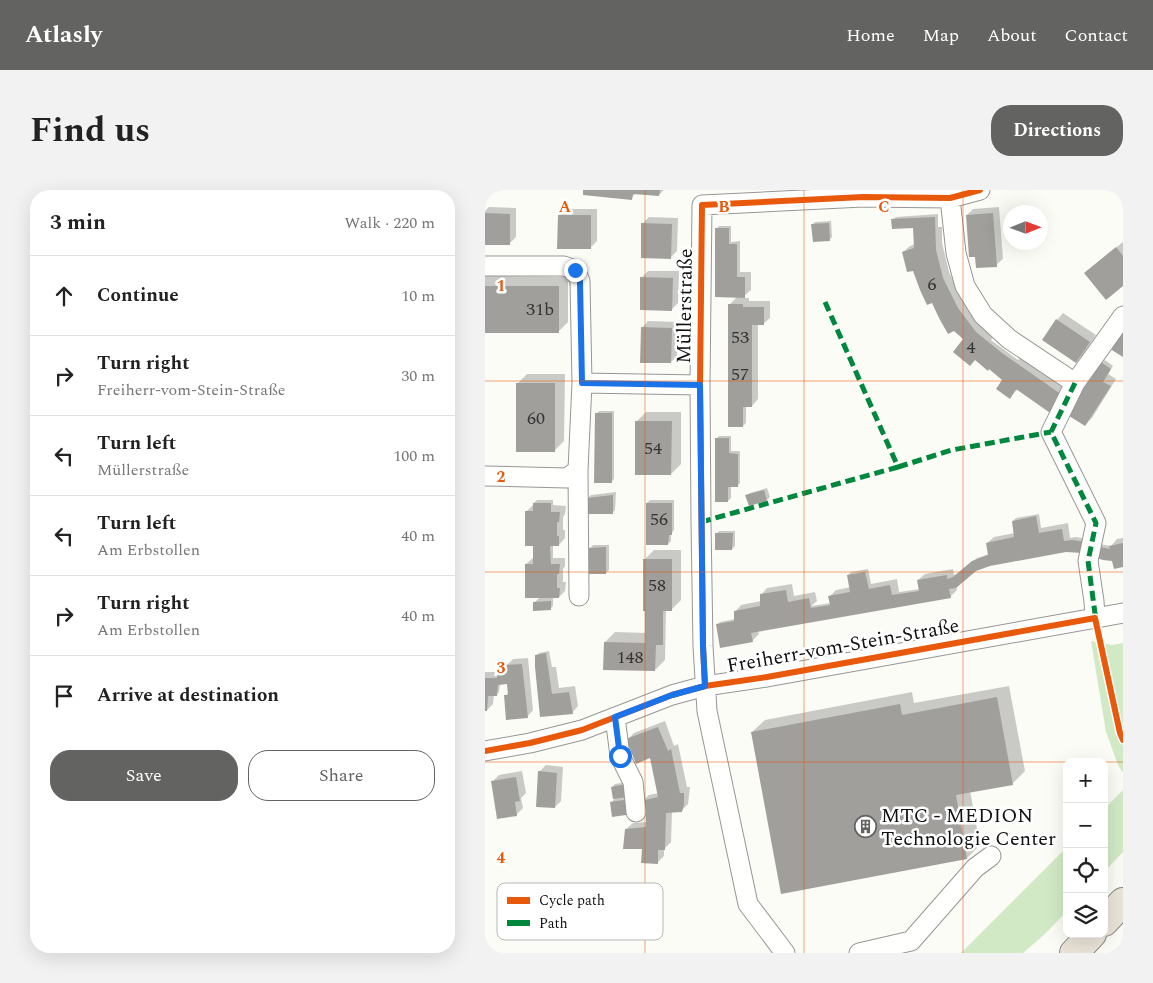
<!DOCTYPE html>
<html lang="en">
<head>
<meta charset="utf-8">
<style>
  body { margin:0; font-family:Spectral,serif; background:#f2f2f2; color:#222 }
  .controls { position:absolute; right:15px; bottom:15px; display:grid; overflow:hidden; border-radius:10px; box-shadow:0 5px 20px #0002 }
  .controls button { width:45px; height:45px; display:grid; place-items:center; padding:0; border:0; border-bottom:1px solid #e0e0e0; background:#fff; color:#222; font:25px sans-serif }
  .compass { position:absolute; left:518px; top:15px; width:45px; height:45px; border-radius:50%; background:#fff; box-shadow:0 5px 20px #0002; rotate:89deg }
  .stop { position:absolute; width:15px; height:15px; margin:-11px; border:4px solid #1a73e8; border-radius:50%; background:#fff }
  .stop.end { background:#1a73e8; border-color:#fff; box-shadow:0 1px 5px #0008 }
  .list { margin:0; padding:0; list-style:none }
  h2 { display:flex; justify-content:space-between; align-items:center; height:65px; margin:0; padding:0 20px; font-size:21px }
  h2 small { font-size:16px; font-weight:400; color:#767676 }
  .list li { display:grid; grid-template-columns:32px 1fr auto; gap:15px; align-items:center; box-sizing:border-box; height:80px; padding:0 20px; border-top:1px solid #e0e0e0 }
  .list b { display:block; font-size:19px; white-space:nowrap }
  .list p { margin:0; font-size:16px; white-space:nowrap; color:#767676 }
  .list em { font-size:16px; font-style:normal; color:#767676 }
  .actions { display:flex; gap:10px; padding:15px 20px }
  .actions a { flex:1; padding:11px 0; border:1px solid #636361; border-radius:20px; text-align:center; font-size:18px; color:#636361 }
  .actions .main { background:#636361; color:#fff }
  .icon { flex:none; width:28px; height:28px; fill:none; stroke:currentColor; stroke-width:2; stroke-linecap:round; stroke-linejoin:round }
  .map { position:relative; flex:none; width:638px; height:763px; overflow:hidden; border-radius:20px }
  header { display:flex; align-items:center; gap:30px; box-sizing:border-box; height:70px; padding:0 25px; background:#636361; color:#fff }
  header strong { font-size:24px }
  nav { display:flex; gap:28px; margin-inline-start:auto; font-size:18px }
  .intro { display:flex; align-items:center; justify-content:space-between; box-sizing:border-box; height:120px; padding:0 30px }
  h1 { margin:0; font-size:35px }
  .button { padding:12px 22px; border-radius:20px; background:#636361; color:#fff; font-size:18px; font-weight:700 }
  main { display:flex; gap:30px; padding:0 30px }
  aside { flex:1; background:#fff; border-radius:20px; box-shadow:0 5px 20px #0002 }
  .map>svg:first-child { display:block }
  .forest { fill:#d1eac5 }
  .shadow { fill:#0003 }
  .building { fill:#a09f9c }
  .lines { fill:none; stroke-linecap:round; stroke-linejoin:round }
  .minor-casing { stroke:#969694; stroke-width:21 }
  .highway-casing { stroke:#848481; stroke-width:30 }
  .minor { stroke:#fffffe; stroke-width:19 }
  .highway { stroke:#eae3d8; stroke-width:28 }
  .quiet { stroke:#00873e; stroke-width:5; stroke-dasharray:10 5; stroke-linecap:butt }
  .cycleway-casing { stroke:#fff; stroke-width:9 }
  .cycleway { stroke:#e8590c; stroke-width:6 }
  .route { stroke:#1a73e8; stroke-width:6 }
  .grid { fill:none; stroke:#e8590c; stroke-width:1; stroke-opacity:0.55 }
  .labels { text-anchor:middle; dominant-baseline:central; stroke-width:5; stroke-linejoin:round; paint-order:stroke }
  .number-label { font-size:18px; fill:#343433 }
  .street-label { font-size:20px; fill:#101010; stroke:#fff }
  .poi-label { font-size:20px; fill:#101010; stroke:#fff; text-anchor:start }
  .key { fill:#fff; stroke:#b7b7b7; stroke-width:1 }
  .key-label { font-size:14px; fill:#101010 }
  .grid-label { font-size:16px; text-anchor:middle; font-weight:bold; fill:#e8590c; stroke:#fff; stroke-width:5; stroke-linejoin:round; paint-order:stroke }
</style>
</head>
<body>
<header>
<strong>Atlasly</strong>
<nav><a>Home</a><a>Map</a><a>About</a><a>Contact</a></nav>
</header>
<div class="intro"><h1>Find us</h1><a class="button">Directions</a></div>
<main>
<aside>
<h2>3 min<small>Walk · 220 m</small></h2>
<ul class="list">
<li><svg class="icon" aria-label="ahead" viewBox="0 0 24 24"><path d="M12 20V5M6 11l6-6 6 6"/></svg><div><b>Continue</b></div><em>10 m</em></li>
<li><svg class="icon" aria-label="right" viewBox="0 0 24 24"><path d="M7 20v-9h11M14 6l5 5-5 5"/></svg><div><b>Turn right</b><p>Freiherr-vom-Stein-Straße</p></div><em>30 m</em></li>
<li><svg class="icon" aria-label="left" viewBox="0 0 24 24"><path d="M17 20v-9H6M10 6l-5 5 5 5"/></svg><div><b>Turn left</b><p>Müllerstraße</p></div><em>100 m</em></li>
<li><svg class="icon" aria-label="left" viewBox="0 0 24 24"><path d="M17 20v-9H6M10 6l-5 5 5 5"/></svg><div><b>Turn left</b><p>Am Erbstollen</p></div><em>40 m</em></li>
<li><svg class="icon" aria-label="right" viewBox="0 0 24 24"><path d="M7 20v-9h11M14 6l5 5-5 5"/></svg><div><b>Turn right</b><p>Am Erbstollen</p></div><em>40 m</em></li>
<li><svg class="icon" aria-label="arrive" viewBox="0 0 24 24"><path d="M6 21V4h12l-3 4 3 4H6"/></svg><div><b>Arrive at destination</b></div></li>
</ul>
<div class="actions"><a class="main">Save</a><a>Share</a></div>
</aside>
<div class="map">
<svg width="638" height="763" viewBox="0 0 638 763">
  <rect width="100%" height="100%" fill="#fcfcf7"/>
  <path class="forest" d="M606 451 627 455 638 453V583L633 575 621 542Z
    M638 600V662L619 682V619Z
    M582 657V721L560 744 538 763H476Z"/>
  <path class="shadow" d="M99 0H179L174 5 151 3 146 8Z
    M4 17 31 18V47L24 54 0 53V21Z
    M514 17 518 69 511 75 491 65 482 25 488 19Z
    M80 19H112V51L105 58 74 25Z
    M453 24V37H457V53L464 82 479 112 509 146 506 150 533 170 537 167 586 200 574 217 533 199 525 207 522 185 429 79 418 62 425 56 430 54V37L408 29 411 27Z
    M164 27 193 28 192 61 186 67 157 34Z
    M346 31 347 47 344 50 327 35 330 32Z
    M234 36H246V52L255 51V82H266V100L257 108H264V111H285V128L278 134H273V209L267 216H261V233L258 236 244 115 253 106 231 39Z
    M638 52V94L607 77Z
    M163 81H194L193 113 186 120 157 87Z
    M0 86 83 87V132L74 141H0Z
    M578 123 611 145 598 165 591 171 572 130Z
    M163 131 193 132 192 166 186 172 157 138Z
    M620 170 628 176 623 184 631 189 607 228 600 235 617 173Z
    M42 184H80L79 251 69 261 32 194Z
    M114 221H129V289L126 292 111 224Z
    M161 222H196V274L186 284 151 232Z
    M234 246H246V261H255V293L252 296H246V308L243 311 231 249Z
    M282 298 285 307 282 310 264 314 262 306 265 303Z
    M131 302 130 320 127 323 103 308 106 305Z
    M52 310H68V315L81 316 80 324 78 327V340H80V348L74 355H68V368H80V376L78 379V392H81L80 401 74 407H68V416L65 419 50 412 55 407 41 374 48 368H50V357L41 322 48 315H49V313Z
    M165 310H189V340L186 344V351L183 354 162 313Z
    M554 324 556 338 583 333 585 348 591 347 603 349 581 361 505 375 490 380 471 396 472 400 465 407 273 441 274 444 267 451 232 435 235 432 250 429V422L256 415 276 411V405L282 398 307 394 309 406 330 402 332 411 326 416 346 413 345 406 351 400 366 397 363 385 366 382 383 379 386 394 412 389 414 402 435 399 433 390 440 384 468 379 469 385 472 384 492 368 504 364 502 353 509 347 530 343 528 331 531 328Z
    M234 341H250V356L247 359 231 344Z
    M638 348V376L628 368 619 369 614 354 626 356 632 349Z
    M108 355H124V380L121 383 105 358Z
    M169 360H196V410L186 420H181L180 470 170 480 120 452 130 442 162 443 159 370Z
    M64 461 67 477H71L74 498 90 496 93 516 87 523 56 525 51 466 54 463Z
    M43 468 48 520 42 527 20 506 24 502 23 491 15 494 14 502 11 505H9L8 514 2 520H0V482H10L9 486H13L14 478 17 475 23 474 28 469Z
    M524 496 540 581 527 594 485 601 495 655 482 668 297 702 267 542 280 530 427 502 429 513Z
    M180 531 189 556 193 554 202 597H205L203 614 196 621H187L186 652 179 659V666L172 673 141 639 148 633 162 632V623L157 611 164 605 174 603 166 566 143 549 149 543Z
    M61 575 78 577 76 611 70 617 54 582Z
    M37 581 41 603 36 608 38 618 31 625 7 592 14 585Z
    M144 592 146 603 140 608 148 607 150 620 126 613 131 607 127 597 130 594Z"/>
  <path class="building" d="M98 0H175L174 6 148 4 147 10 98 5Z
    M0 23 25 24V55H0Z
    M508 23 512 77 491 78 490 67H484L481 25Z
    M73 25H106V59H72Z
    M450 27 451 60 458 88 473 118 491 142 517 163 580 207 568 225 531 199 525 209 511 199 517 190 504 179 503 181 490 170 485 176 468 162 478 149 469 141 463 144 454 128 447 113 442 115 435 100 428 81 422 82 417 62 429 58 428 38 407 39 406 29Z
    M156 33 187 34 186 69 156 68Z
    M344 33 345 51 328 52 326 34Z
    M230 38H244V54H252V87H260V108L230 107Z
    M631 57 638 66V96L621 110 599 83Z
    M155 87 188 88 187 121 155 120Z
    M0 96H74V143H0Z
    M243 114H258V117H279V135H267V217H258V237H243Z
    M571 129 605 152 591 173 557 150Z
    M638 133V167L622 157Z
    M156 137 187 138 186 173H155Z
    M616 172 626 179 618 192 626 196 600 236 581 224Z
    M31 193H70V262H31Z
    M110 223H127V293H109Z
    M150 231H187L186 285H150Z
    M230 248H244V263L253 264V297H243V312H230Z
    M279 300 282 311 264 316 260 305Z
    M128 305V324H102V308Z
    M48 313H66V322H75L74 332H72V346H74V356H65L66 374H75L74 384H72V398H75L74 408H40V374H48V356H40V321H48Z
    M161 313H187V345H184L183 355H161Z
    M551 326 554 343 577 339 579 351 587 350 601 352 598 363 581 362 505 376 491 381 471 398 464 399 466 408 266 443 268 452 235 458 231 434 249 431V421L275 416V404L301 400 303 412 324 408 326 418 345 415 343 406 365 402 362 385 380 382 384 399 405 395 407 405 434 401 432 390 462 385V389L468 387 487 371 503 365 501 353 529 347 527 331Z
    M230 343H248L247 360H230Z
    M638 353V377L629 379 627 371 618 370 608 367 610 356 625 359 624 356Z
    M121 357V384H104V358Z
    M158 369H187V421H178V455H171L170 481 118 480 119 452 160 453V421H158Z
    M66 411V420L48 421V412Z
    M61 463 67 504 84 502 88 524 55 527 50 477V465Z
    M37 474 43 528 21 530 19 505H23L22 494 13 495 12 506H3L2 521H0V488H12L13 477H21L20 475Z
    M512 507 528 595 471 605 482 669 296 704 266 542 415 514 417 525Z
    M173 537 183 561 186 559 195 603H199V614L197 622 181 623 180 660H173V674L156 673 157 659H138L140 639 161 637V625H159L156 611 173 607 165 568 151 574 141 549Z
    M53 581 72 583 70 618 51 617Z
    M31 587 35 611 30 612 32 626 12 629 6 591Z
    M141 594 143 607 128 609 126 597Z
    M145 609 148 624 127 627 125 612Z"/>
  <g class="lines">
    <defs>
      <path id="minor" d="M465 8 471 63 480 96 498 125 524 149 590 193 638 126
        M0 76H79L90 80 95 91 97 193 93 280 82 288 0 286
        M97 193 215 195
        M590 193 566 242 611 333 603 371 609 411 610 428
        M93 280 94 406
        M130 527 135 566 148 592 151 622
        M0 561 45 553 97 540 187 505 220 496 282 487 638 423
        M300 763 263 714 222 521 218 456 216 332 215 195 217 15 378 7 465 8 495 0
        M374 763 426 751 490 678 506 666"/>
      <path id="highway" d="M619 732 638 712
        M589 763 607 744"/>
    </defs>
    <use href="#minor" class="minor-casing"/>
    <use href="#highway" class="highway-casing"/>
    <use href="#minor" class="minor"/>
    <use href="#highway" class="highway"/>
    <path class="quiet" d="M590 193 566 242 611 333 603 371 611 431
      M413 277 467 260 566 242
      M216 332 413 277 340 112"/>
    <defs>
      <path id="cycleway" d="M220 496 218 456 215 195 217 15 378 7 465 8 495 0
        M0 561 45 553 97 540 187 505 220 496 282 487 610 428 635 543 638 550"/>
    </defs>
    <use href="#cycleway" class="cycleway-casing"/>
    <use href="#cycleway" class="cycleway"/>
  </g>
  <g class="lines">
    <path class="route" d="M90 80 95 91 97 193 215 195 218 456 220 496 187 505 130 527 135 566"/>
  </g>
  <path class="grid" d="M160 0V763M319 0V763M478 0V763M0 191H638M0 382H638M0 572H582M619 572H638"/>
  <defs>
    <symbol id="building-ring" viewBox="-11 -11 22 22"><circle r="9.5" fill="#fff" stroke="#636361" stroke-width="1.5"/><path d="M-4-6H4V6H1V3H-1V6H-4ZM-2.5-4.3h1.7v1.8h-1.7ZM.8-4.3h1.7v1.8H.8ZM-2.5-1h1.7V.8h-1.7ZM.8-1h1.7V.8H.8Z" fill="#636361"/></symbol>
  </defs>
  <g fill-rule="evenodd">
    <use href="#building-ring" x="368" y="624" width="25" height="25"/>
  </g>
  <g class="labels">
    <g class="number-label">
      <text x="447" y="94">6</text>
      <text x="55" y="119">31b</text>
      <text x="255" y="147">53</text>
      <text x="486" y="157">4</text>
      <text x="255" y="184">57</text>
      <text x="51" y="228">60</text>
      <text x="168" y="258">54</text>
      <text x="174" y="329">56</text>
      <text x="172" y="395">58</text>
      <text x="145" y="467">148</text>
    </g>
    <g class="street-label">
      <text transform="translate(200 116) rotate(-89)">Müllerstraße</text>
      <text transform="translate(358 456) rotate(-10)">Freiherr-vom-Stein-Straße</text>
    </g>
    <g class="poi-label">
      <text x="396" y="626">MTC - MEDION<tspan x="396" dy="23">Technologie Center</tspan></text>
    </g>
  </g>
  <rect x="12" y="693" width="166" height="57" rx="8" class="key"/>
  <rect x="22" y="707" width="23" height="7" fill="#e8590c"/>
  <rect x="22" y="730" width="23" height="6" fill="#00873e"/>
  <g class="key-label">
    <text x="54" y="715">Cycle path</text>
    <text x="54" y="738">Path</text>
  </g>
  <g class="grid-label">
    <text x="80" y="22">A</text>
    <text x="239" y="22">B</text>
    <text x="399" y="22">C</text>
    <text x="16" y="101">1</text>
    <text x="16" y="292">2</text>
    <text x="16" y="483">3</text>
    <text x="16" y="673">4</text>
  </g>
</svg>
<div class="controls">
<button>+</button>
<button>−</button>
<button><svg class="icon" aria-label="locate" viewBox="0 0 24 24"><circle cx="12" cy="12" r="6"/><path d="M12 2v4M12 18v4M2 12h4M18 12h4"/></svg></button>
<button><svg class="icon" aria-label="layers" viewBox="0 0 24 24"><path d="M12 4l9 5-9 5-9-5zM3 14l9 5 9-5"/></svg></button>
</div>
<svg class="compass" viewBox="-18 -18 36 36"><path d="M0-13l5 13h-10z" fill="#e53935"/><path d="M0 13l5-13h-10z" fill="#767676"/></svg>
<div class="stop" style="left:135px;top:566px"></div>
<div class="stop end" style="left:90px;top:80px"></div>
</div>
</main>
</body>
</html>
